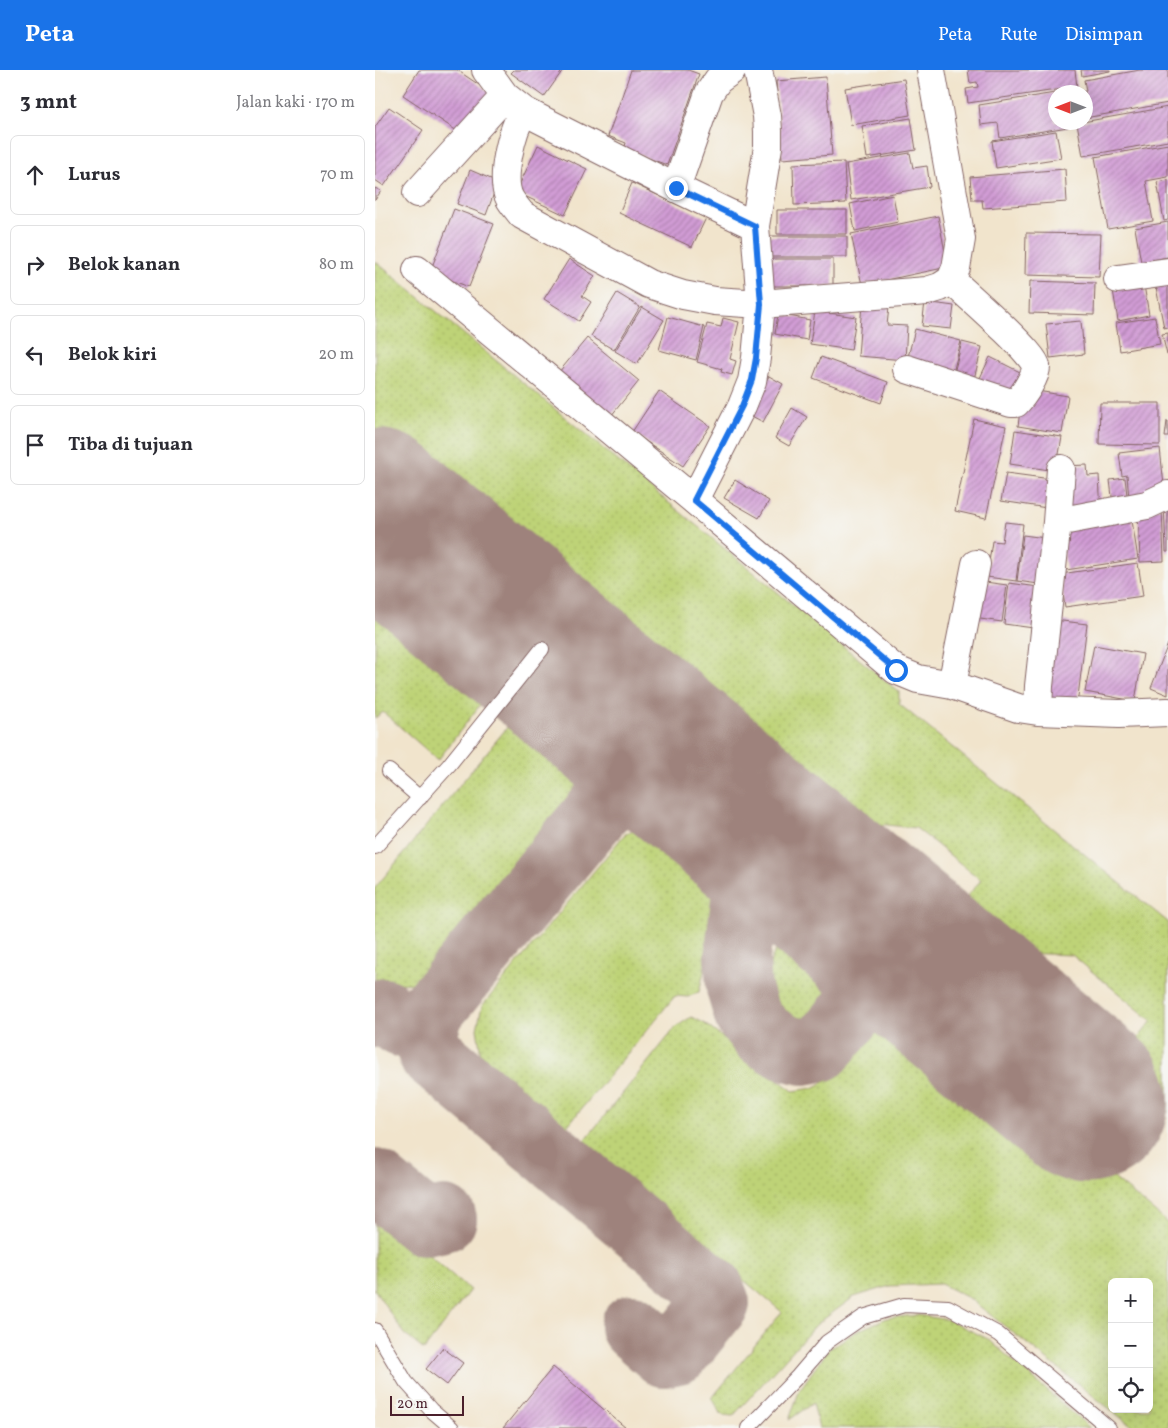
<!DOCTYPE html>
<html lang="id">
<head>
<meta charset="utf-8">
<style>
  body { margin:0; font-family:Vollkorn,serif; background:#f7f7f7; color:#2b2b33 }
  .controls { position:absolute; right:15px; bottom:15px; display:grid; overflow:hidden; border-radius:8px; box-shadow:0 5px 20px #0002 }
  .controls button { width:45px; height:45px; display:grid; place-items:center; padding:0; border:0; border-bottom:1px solid #e1e1e2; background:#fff; color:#2b2b33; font:25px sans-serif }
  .compass { position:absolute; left:673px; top:15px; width:45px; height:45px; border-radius:50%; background:#fff; box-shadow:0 5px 20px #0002; rotate:270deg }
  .scale { position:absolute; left:15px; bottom:12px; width:74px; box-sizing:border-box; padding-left:5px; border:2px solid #4a1f2b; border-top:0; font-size:14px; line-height:18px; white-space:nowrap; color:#4a1f2b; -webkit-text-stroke:4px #f6f6f2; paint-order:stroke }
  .stop { position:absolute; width:15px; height:15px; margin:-11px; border:4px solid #1a73e8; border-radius:50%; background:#fff }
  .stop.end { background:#1a73e8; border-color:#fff; box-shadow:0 1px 5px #0008 }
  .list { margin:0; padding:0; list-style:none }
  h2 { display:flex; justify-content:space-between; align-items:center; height:65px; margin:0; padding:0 20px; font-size:21px }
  h2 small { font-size:16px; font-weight:400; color:#7c7c81 }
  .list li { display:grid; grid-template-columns:32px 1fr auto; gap:15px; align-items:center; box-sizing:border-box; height:80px; margin:0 10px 10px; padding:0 10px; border:1px solid #e1e1e2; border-radius:8px }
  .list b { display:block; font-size:19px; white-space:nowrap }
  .list em { font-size:16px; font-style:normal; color:#7c7c81 }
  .icon { flex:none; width:28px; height:28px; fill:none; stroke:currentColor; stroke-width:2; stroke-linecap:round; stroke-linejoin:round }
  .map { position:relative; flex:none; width:793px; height:1358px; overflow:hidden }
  header { display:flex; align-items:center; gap:30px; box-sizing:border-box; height:70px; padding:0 25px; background:#1a73e8; color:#fff }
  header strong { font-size:24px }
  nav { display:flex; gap:28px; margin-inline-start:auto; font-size:18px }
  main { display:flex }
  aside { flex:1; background:#fff }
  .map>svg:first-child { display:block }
  .grass { fill:url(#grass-dots); stroke:#847951; fill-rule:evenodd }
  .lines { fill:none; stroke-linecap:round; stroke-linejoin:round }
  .taxiway { stroke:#9e827c; stroke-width:66 }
  .runway { stroke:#9e827c; stroke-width:165 }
  .building { fill:url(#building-hatch) }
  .service-casing { stroke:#846463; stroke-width:16 }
  .minor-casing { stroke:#846463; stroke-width:30 }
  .service { stroke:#fff; stroke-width:14 }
  .minor { stroke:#fff; stroke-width:28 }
  .route { stroke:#1a73e8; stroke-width:6 }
</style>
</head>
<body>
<header>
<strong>Peta</strong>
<nav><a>Peta</a><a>Rute</a><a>Disimpan</a></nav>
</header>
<main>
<aside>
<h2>3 mnt<small>Jalan kaki · 170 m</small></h2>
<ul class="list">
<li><svg class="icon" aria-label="ahead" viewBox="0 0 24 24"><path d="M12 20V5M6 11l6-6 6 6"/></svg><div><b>Lurus</b></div><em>70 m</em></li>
<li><svg class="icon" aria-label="right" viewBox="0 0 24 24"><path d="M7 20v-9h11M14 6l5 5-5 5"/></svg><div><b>Belok kanan</b></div><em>80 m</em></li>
<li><svg class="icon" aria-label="left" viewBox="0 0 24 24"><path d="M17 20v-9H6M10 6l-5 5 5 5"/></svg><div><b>Belok kiri</b></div><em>20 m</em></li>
<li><svg class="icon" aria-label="arrive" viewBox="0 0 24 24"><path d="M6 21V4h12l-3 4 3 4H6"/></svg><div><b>Tiba di tujuan</b></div></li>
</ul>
</aside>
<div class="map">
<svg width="793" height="1358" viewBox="0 0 793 1358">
  <defs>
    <pattern id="grass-dots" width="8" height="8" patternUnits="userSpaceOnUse" patternTransform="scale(1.25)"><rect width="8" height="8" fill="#bed377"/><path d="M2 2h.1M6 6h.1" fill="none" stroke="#a5b567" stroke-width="1.8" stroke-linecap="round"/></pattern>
    <pattern id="building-hatch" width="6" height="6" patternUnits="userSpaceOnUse" patternTransform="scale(1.25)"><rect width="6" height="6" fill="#d19cd5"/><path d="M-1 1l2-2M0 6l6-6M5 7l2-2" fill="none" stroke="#ac7fad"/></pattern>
  </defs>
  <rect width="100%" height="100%" fill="#f6f6f2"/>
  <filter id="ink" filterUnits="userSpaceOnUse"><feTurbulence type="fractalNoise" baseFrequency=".02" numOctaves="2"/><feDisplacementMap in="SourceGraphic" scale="10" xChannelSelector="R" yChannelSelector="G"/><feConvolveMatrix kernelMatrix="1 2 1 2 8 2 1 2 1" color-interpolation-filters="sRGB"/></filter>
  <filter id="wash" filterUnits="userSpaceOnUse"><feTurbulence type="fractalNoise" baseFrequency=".0096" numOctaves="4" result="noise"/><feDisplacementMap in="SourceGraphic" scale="20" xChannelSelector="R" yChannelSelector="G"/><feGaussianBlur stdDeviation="1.12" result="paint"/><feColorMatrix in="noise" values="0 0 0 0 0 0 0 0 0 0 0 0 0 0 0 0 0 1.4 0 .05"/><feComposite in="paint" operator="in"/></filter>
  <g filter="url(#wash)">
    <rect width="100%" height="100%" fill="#f1e4cc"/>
    <path class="grass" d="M0 191 524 622V634L793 852V1042L740 997 777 951 697 885 593 881 567 856 606 810 541 758 436 747 0 387Z
      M0 498 111 589 117 609 114 623 63 690 8 642 0 648Z
      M162 638 174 640 214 672 220 693 219 714 212 733 73 897C49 915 40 915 11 912L0 925V818L144 643Z
      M292 751 312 754 344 780 342 848 324 922 313 927 300 926 189 1060 107 991 102 959 107 936 249 765 270 754Z
      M421 868 434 870 469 900C467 912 463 922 456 932 426 978 377 917 400 882 402 879 404 875 407 873 411 871 417 869 421 868Z
      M525 930 793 1153V1358H759L594 1228 566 1214 515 1216 479 1227 442 1254 358 1346 347 1345 337 1328 407 1242 206 1075 301 957 316 947 327 952 418 1021 438 1018 455 1009ZM737 1212H774V1339H737Z
      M0 1139 95 1220 49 1280 29 1264 0 1220Z
      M543 1245 574 1250 613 1269 715 1358H444L438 1333 414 1350 425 1319 454 1279 482 1261 512 1248Z"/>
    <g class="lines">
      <path class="taxiway" d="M246 645 255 684 253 705C282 695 295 697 323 708
        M253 705 57 940 49 964 56 984 336 1218 342 1233 303 1281 289 1284 258 1257
        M378 753 362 888 364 918 372 945 387 964 408 977 428 982 445 979 466 955 528 878
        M0 945 9 941 26 954 38 951 57 940
        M0 1112 50 1153 69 1149"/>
      <path class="runway" d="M0 441 711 1031"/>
    </g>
    <g id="blocks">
      <path class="building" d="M44 0H82L116 23 88 65 28 25Z
        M139 0H188L169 27 136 3Z
        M256 0H313L324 4 292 95 249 79 251 73 233 66Z
        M593 0H700L702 17 593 33 591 19 603 17 602 12 595 13Z
        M706 0H735V1L707 6Z
        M765 0H793V33L710 48V22H706L711 21 709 10Z
        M451 7 457 85 407 89 401 11Z
        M529 9 535 45 476 55 470 18Z
        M680 23V52H693V57L625 68 623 53 606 55 604 35Z
        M14 37 48 60 9 116 0 110V57Z
        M793 37V71L708 86 702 53Z
        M536 48 541 80 492 88 487 56Z
        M681 61 686 88 621 98 617 71Z
        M793 74V107L771 111 778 151 733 159 720 87Z
        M163 75 212 99 190 145 141 122Z
        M535 83 538 98 552 96 555 117 476 130 471 94Z
        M469 92 471 133 419 135 418 94Z
        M690 99 692 132 608 138 607 130H597L595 107Z
        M95 100 123 112 111 145 82 134Z
        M793 110V150L789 151 782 112Z
        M257 113 331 148 317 177 244 143Z
        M0 118 6 121 0 130Z
        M518 125 523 152 480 161 475 134Z
        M79 139 119 154 94 217 55 202Z
        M402 140H472V164H402Z
        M563 146 573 197 487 215 476 164Z
        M793 152V187L766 192 760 158Z
        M651 163 726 164 724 207 650 205Z
        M393 166H472V187H393Z
        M194 189 220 206 207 226 216 232 204 251 169 229Z
        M392 189H458V216H392Z
        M793 209V257L789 258 780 212Z
        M655 211 720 213 719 245 654 243Z
        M769 215 774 245 743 251 738 220Z
        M242 223 265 237 239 280 216 266Z
        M550 232 579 236 576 259 547 256Z
        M487 234 514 237 512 255 532 256 530 290 483 286Z
        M267 237 289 250 262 294 240 281Z
        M440 241 481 247 476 280 435 274Z
        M403 244 435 250 432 270 400 264Z
        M293 247 329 257 321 290 284 280Z
        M780 247 785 274 745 281 741 253Z
        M348 248 364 252 355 289 361 291 357 305 346 302 347 299 322 292 332 254 346 257Z
        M706 251 709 284 675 288 671 254Z
        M540 259 586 271 578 303 532 291Z
        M793 263V285H792L787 264Z
        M212 268 264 311 232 351 179 308Z
        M587 272 607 277 598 313 578 307Z
        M446 287 513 312 506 333 438 308Z
        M615 287 649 304 638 327 604 310Z
        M394 306 408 314 388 352 373 344Z
        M656 320 693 326 687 363 643 356 646 333Z
        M284 321 335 356 308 396 257 362Z
        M725 333H785V375L724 374Z
        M417 338 432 347 414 376 400 368Z
        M599 349 631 356 611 448 580 441Z
        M792 351H793V367H790Z
        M640 360 687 367 681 401 635 394Z
        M785 378 790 425 754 429 752 405 747 406 744 383Z
        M712 395 713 406 724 405 726 443 691 444 689 396Z
        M631 403 676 409 672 438 626 431Z
        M750 408 753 434 738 435 735 410Z
        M360 410 394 431 384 448 349 428Z
        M789 433H793V482H791Z
        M787 438 789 491 765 492 763 439Z
        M756 444 763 489 691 500 685 454Z
        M630 452 648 454 641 511 612 507 617 471 627 472Z
        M648 465 678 469 671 515 642 511Z
        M763 493 768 526 690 537 685 504Z
        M603 511 632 515 627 552 598 548Z
        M634 513 671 518 666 559 629 554Z
        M679 550 712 554 702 635 669 631Z
        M793 574V625L776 618Z
        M719 575 768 584 760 631 710 622Z
        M68 1278 88 1293 72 1315 51 1299Z
        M178 1297 251 1358H128Z"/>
    </g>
  </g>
  <g filter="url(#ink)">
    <use href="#blocks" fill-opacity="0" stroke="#846463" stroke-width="1"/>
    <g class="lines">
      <defs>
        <path id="service" d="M14 701 45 728
          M0 777 74 695 167 579
          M0 1260 31 1312 56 1340 77 1358
          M373 1358 423 1306 452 1272 488 1247 529 1235 573 1237 623 1264 734 1358"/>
        <path id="minor" d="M111 0 130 26 149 41 301 118 380 156
          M383 0 392 46 393 61V77L380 156 386 234 381 288 377 311 367 336 319 430 521 600 543 609 577 615 643 638 663 641 664 616 682 452 686 399
          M149 41C137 59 124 109 135 129 138 134 143 140 147 145L274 214 308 225 340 231 386 234 552 221 565 217 576 210 581 198 586 169 556 0
          M301 118 334 23 343 10 357 0
          M42 123 130 26
          M42 200 319 430
          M743 209 793 202
          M532 299 636 333H641C648 326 662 305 661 296 659 283 589 222 576 210
          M682 452 772 435 793 425
          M577 615 601 494
          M663 641 744 644 793 642"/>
      </defs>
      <use href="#service" class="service-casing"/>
      <use href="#minor" class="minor-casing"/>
      <use href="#service" class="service"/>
      <use href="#minor" class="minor"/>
    </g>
  </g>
  <g class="lines" filter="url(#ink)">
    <path class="route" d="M301 118 380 156 386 234 381 288 377 310 367 336 319 430 521 600"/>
  </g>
</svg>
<div class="controls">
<button>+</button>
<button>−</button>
<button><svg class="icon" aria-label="locate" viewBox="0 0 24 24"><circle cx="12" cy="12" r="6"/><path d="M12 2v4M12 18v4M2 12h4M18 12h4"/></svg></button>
</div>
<svg class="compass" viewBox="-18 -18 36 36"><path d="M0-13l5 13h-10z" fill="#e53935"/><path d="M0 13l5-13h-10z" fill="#7c7c81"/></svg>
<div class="scale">20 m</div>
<div class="stop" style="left:521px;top:600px"></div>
<div class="stop end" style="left:301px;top:118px"></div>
</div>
</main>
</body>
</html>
